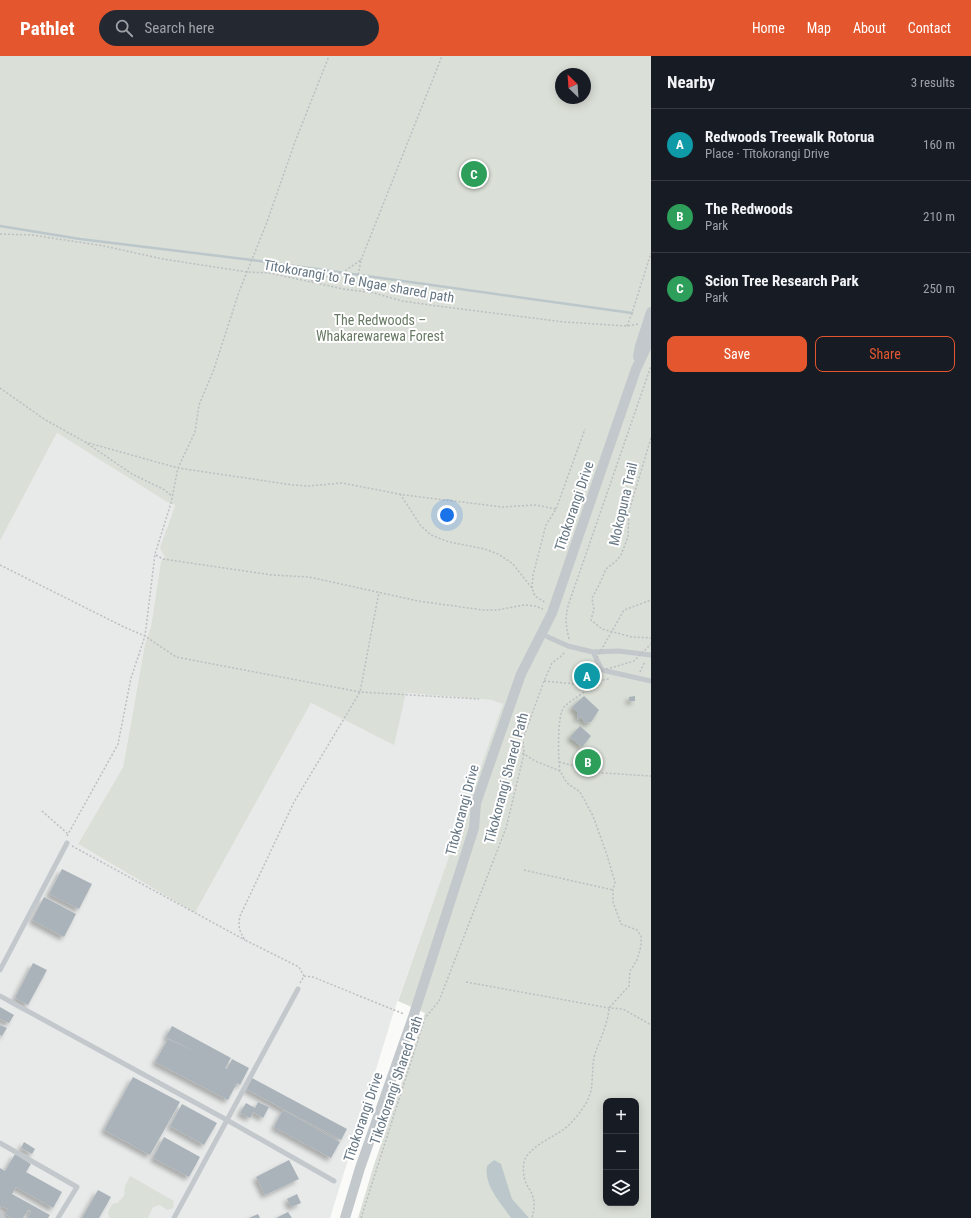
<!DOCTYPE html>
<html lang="en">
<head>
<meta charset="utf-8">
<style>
  body { margin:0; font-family:"Roboto Condensed",sans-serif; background:#242831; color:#f1f3f6 }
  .controls { position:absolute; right:12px; bottom:12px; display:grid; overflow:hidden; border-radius:8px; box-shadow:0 2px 10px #0003 }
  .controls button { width:36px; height:36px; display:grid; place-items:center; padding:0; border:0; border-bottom:1px solid #363941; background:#171b24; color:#f1f3f6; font:20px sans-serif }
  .compass { position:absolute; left:555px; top:12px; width:36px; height:36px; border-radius:50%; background:#171b24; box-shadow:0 2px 10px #0003; rotate:335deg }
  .you { position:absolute; left:447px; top:459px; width:14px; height:14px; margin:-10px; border:3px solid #fff; border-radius:50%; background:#1a73e8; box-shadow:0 0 0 6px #1a73e833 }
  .badge { display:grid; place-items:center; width:26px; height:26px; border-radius:50%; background:#e4572e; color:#fff; font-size:13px; font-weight:700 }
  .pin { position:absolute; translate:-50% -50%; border:2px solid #fff; box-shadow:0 1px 4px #0006 }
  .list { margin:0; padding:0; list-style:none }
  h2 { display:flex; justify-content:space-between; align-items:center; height:52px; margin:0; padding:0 16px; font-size:17px }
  h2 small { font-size:13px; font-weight:400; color:#9ea1a6 }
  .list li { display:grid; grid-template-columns:26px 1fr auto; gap:12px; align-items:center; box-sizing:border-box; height:72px; padding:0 16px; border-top:1px solid #363941 }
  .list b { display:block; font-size:15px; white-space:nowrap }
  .list p { margin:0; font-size:13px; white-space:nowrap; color:#9ea1a6 }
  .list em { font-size:13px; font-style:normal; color:#9ea1a6 }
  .actions { display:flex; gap:8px; padding:12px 16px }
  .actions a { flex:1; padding:9px 0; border:1px solid #e4572e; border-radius:8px; text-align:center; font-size:14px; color:#e4572e }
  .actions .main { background:#e4572e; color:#fff }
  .icon { flex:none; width:22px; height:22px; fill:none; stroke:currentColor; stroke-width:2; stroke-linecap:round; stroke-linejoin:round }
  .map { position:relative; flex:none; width:651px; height:1162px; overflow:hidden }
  header { display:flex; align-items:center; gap:24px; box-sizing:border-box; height:56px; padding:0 20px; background:#e4572e; color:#fff }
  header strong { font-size:19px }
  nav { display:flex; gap:22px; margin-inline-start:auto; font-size:14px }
  .search { width:280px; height:36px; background:#242831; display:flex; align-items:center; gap:10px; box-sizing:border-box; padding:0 14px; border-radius:22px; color:#9ea1a6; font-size:15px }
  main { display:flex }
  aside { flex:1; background:#171b24 }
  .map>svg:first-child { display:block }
  .built { fill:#e8e9e9 }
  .green { fill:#dadfd7; fill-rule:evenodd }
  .water { fill:#bbc7cb }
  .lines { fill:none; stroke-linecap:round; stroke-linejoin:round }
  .stream { stroke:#bbc7cb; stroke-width:2.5 }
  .building { fill:#aab3b9; filter:url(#shadow) }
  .path { stroke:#bbbfc2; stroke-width:1.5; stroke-dasharray:2 2; stroke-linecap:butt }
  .service { stroke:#c3c8cc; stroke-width:5 }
  .minor { stroke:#c3c8cc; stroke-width:10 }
  .path-bridge { stroke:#bbbfc2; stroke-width:1.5; stroke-dasharray:2 2; stroke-linecap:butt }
  .labels { text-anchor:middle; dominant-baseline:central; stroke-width:4; stroke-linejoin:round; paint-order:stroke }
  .street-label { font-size:14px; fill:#657683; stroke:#fff }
  .park-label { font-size:14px; fill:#687a64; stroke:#fff }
</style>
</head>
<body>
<header>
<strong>Pathlet</strong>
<div class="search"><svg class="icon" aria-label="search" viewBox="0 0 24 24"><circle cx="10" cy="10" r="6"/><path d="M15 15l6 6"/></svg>Search here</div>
<nav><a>Home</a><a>Map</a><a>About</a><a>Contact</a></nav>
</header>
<main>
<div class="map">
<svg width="651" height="1162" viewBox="0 0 651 1162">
  <defs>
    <filter id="shadow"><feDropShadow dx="-3.5" dy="3.5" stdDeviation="2" flood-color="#0004"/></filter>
  </defs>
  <rect width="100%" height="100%" fill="#fafaf8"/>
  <path class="built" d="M57 377 167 446 175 449 167 471 165 501 161 505 151 570 145 588 123 711 78 788 195 857 311 647 393 688 406 637 491 644 504 648 394 955 330 1162H0V485Z"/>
  <path class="green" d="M0 0H651V1162H358L373 1112 425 957 398 945 503 648 491 644 406 637 394 689 311 647 195 857 78 788 123 711 145 588 151 570 161 505 165 501 160 492 175 449 167 446 57 377 0 485ZM561 18H585V42H561ZM606 1045H636V1147H606Z
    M130 1120 174 1145 173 1152 167 1154 160 1149 153 1151 148 1162H109L108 1156 112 1148 117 1147 124 1140 125 1130Z"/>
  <path class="water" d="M494 1104 501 1108 512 1143 529 1162H511C501 1146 484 1131 487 1110Z"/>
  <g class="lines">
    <path class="stream" d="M0 170 80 183 252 204 632 257"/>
  </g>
  <path class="building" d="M589 613 594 621 585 626 581 618Z
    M584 640 599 654 591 666 585 667 581 661 578 664 577 656 572 651Z
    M635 640V645H629V641Z
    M580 670 591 680 582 691 570 681Z
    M62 813 92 828 79 853 49 838Z
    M44 841 76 858 64 881 32 864Z
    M33 907 47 914 28 949 15 942Z
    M0 951 14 959 9 967 0 963Z
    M0 969 7 972 2 980 0 979Z
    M172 970 231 1002 225 1012 227 1013 232 1003 249 1012 240 1029 237 1027 228 1044 155 1006 168 983 198 997 166 981Z
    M133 1021 180 1046 150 1099 104 1074Z
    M252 1022 347 1073 341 1084 246 1033Z
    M258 1046 269 1051 263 1062 253 1056 250 1062 240 1057 246 1047 255 1052Z
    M182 1048 217 1067 204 1089 170 1070Z
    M283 1054 340 1086 331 1102 274 1071Z
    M164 1081 200 1101 189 1121 153 1102Z
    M24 1086 35 1093 32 1098 21 1092Z
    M15 1098 31 1108 26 1116 62 1136 53 1152 16 1131 12 1138 50 1159 48 1162H27L31 1155 28 1154 23 1162H12L5 1158 8 1153 1 1150 0 1152V1112L5 1115Z
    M289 1104 299 1123 265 1139 256 1121Z
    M98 1134 111 1141 99 1162H82Z
    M297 1138 301 1147 291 1151 287 1143Z
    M288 1156 292 1162H276Z
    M258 1158 260 1162H249Z"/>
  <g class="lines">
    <path class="path" d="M0 178 32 179 104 190 163 203 247 216 270 217 343 233 374 237 402 245 437 250 565 266 627 270 638 268
      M361 204 442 0
      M311 225 342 217 361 204 358 219 364 235
      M627 270 632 257 651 197
      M0 332 44 363 85 386 132 418 163 433 172 440
      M651 382 629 455 628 481 621 499 616 505 606 513 599 529 592 542 594 553 591 564 602 573 632 581 651 582
      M85 386 178 412 293 429 309 430 342 427 404 439 503 451 536 449 556 453
      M400 438 421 470 431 479 449 486 485 493 498 498 512 507 532 532 535 540 546 547
      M156 499 163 503 272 519 309 521 418 545 483 554H497L524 549 535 550 543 553
      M0 509 124 571 145 580 176 601 360 636 479 643
      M532 532 533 519 546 469 556 453 585 373
      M569 583C566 569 565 564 568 550L651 310
      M640 616 645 605
      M544 625 595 630 591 620
      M576 628 591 621
      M511 693 524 698 535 705 560 715 567 727 580 736 593 760 607 799 615 826 613 834V846L621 868 637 874 641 880V890L637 904 630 915 629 930 609 952C608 968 600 983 595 998 592 1008 593 1016 592 1026 592 1042 581 1056 570 1068 558 1080 536 1086 526 1101 522 1108 523 1120 526 1127 528 1132 532 1136 533 1141 535 1148 534 1155 532 1162
      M559 706 603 717 651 720
      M560 715C558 703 557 659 564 651 572 643 593 631 603 624L609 623
      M42 755 68 778
      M67 780 118 688 131 622 145 580 155 498 171 447 178 412 195 376 199 349 214 313 239 236 267 166 295 86 329 0
      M72 790 245 884
      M524 814 613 834
      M304 920 313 921 404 958
      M466 926 609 952 623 953 651 969
      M300 927 304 920 299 911 245 884C239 875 238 870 240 860L294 746 360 636 379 536
      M361 1162 425 962 439 945 506 772 524 698 523 683 544 625 552 607 560 601 565 596"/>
    <path class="service" d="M542 577 548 581 568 590 593 596 618 595 651 599
      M593 596 602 614 651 625
      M0 914 67 787
      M0 940 227 1064 334 1125
      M0 1087 77 1131 58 1162
      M0 1158 2 1162
      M174 1162 298 933"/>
    <path class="minor" d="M638 301 640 290 651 256
      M345 1162 360 1112 413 961 474 772 476 747 521 618 552 557 636 313 646 292 651 278"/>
    <path class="path-bridge" d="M587 619 624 554 651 544
      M587 619 634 605 651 588
      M589 622H585L584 618 588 616 591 620"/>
  </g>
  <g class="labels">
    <g class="street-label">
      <text transform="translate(359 225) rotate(10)">Tītokorangi to Te Ngae shared path</text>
      <text transform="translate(623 448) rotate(-77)">Mokopuna Trail</text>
      <text transform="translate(574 450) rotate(-71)">Tītokorangi Drive</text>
      <text transform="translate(506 722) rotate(-75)">Tikokorangi Shared Path</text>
      <text transform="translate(462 754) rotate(-75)">Tītokorangi Drive</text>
      <text transform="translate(396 1024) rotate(-71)">Tikokorangi Shared Path</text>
      <text transform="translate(363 1061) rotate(-71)">Tītokorangi Drive</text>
    </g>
    <g class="park-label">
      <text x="380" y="264">The Redwoods –<tspan x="380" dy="16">Whakarewarewa Forest</tspan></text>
    </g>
  </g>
</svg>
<div class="controls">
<button>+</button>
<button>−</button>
<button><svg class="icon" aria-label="layers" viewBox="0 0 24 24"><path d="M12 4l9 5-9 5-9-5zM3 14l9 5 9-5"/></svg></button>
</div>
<svg class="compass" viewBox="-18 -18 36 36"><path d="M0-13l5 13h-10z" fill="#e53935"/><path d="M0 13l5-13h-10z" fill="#9ea1a6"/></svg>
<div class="you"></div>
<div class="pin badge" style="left:587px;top:620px;background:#0f9aa8">A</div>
<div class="pin badge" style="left:588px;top:706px;background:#2e9e5b">B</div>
<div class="pin badge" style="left:474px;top:118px;background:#2e9e5b">C</div>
</div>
<aside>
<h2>Nearby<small>3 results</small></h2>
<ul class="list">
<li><span class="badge" style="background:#0f9aa8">A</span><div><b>Redwoods Treewalk Rotorua</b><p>Place · Tītokorangi Drive</p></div><em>160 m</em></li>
<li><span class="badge" style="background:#2e9e5b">B</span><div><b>The Redwoods</b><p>Park</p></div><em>210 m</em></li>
<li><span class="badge" style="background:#2e9e5b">C</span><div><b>Scion Tree Research Park</b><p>Park</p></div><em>250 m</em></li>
</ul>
<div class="actions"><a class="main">Save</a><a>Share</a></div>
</aside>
</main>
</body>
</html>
